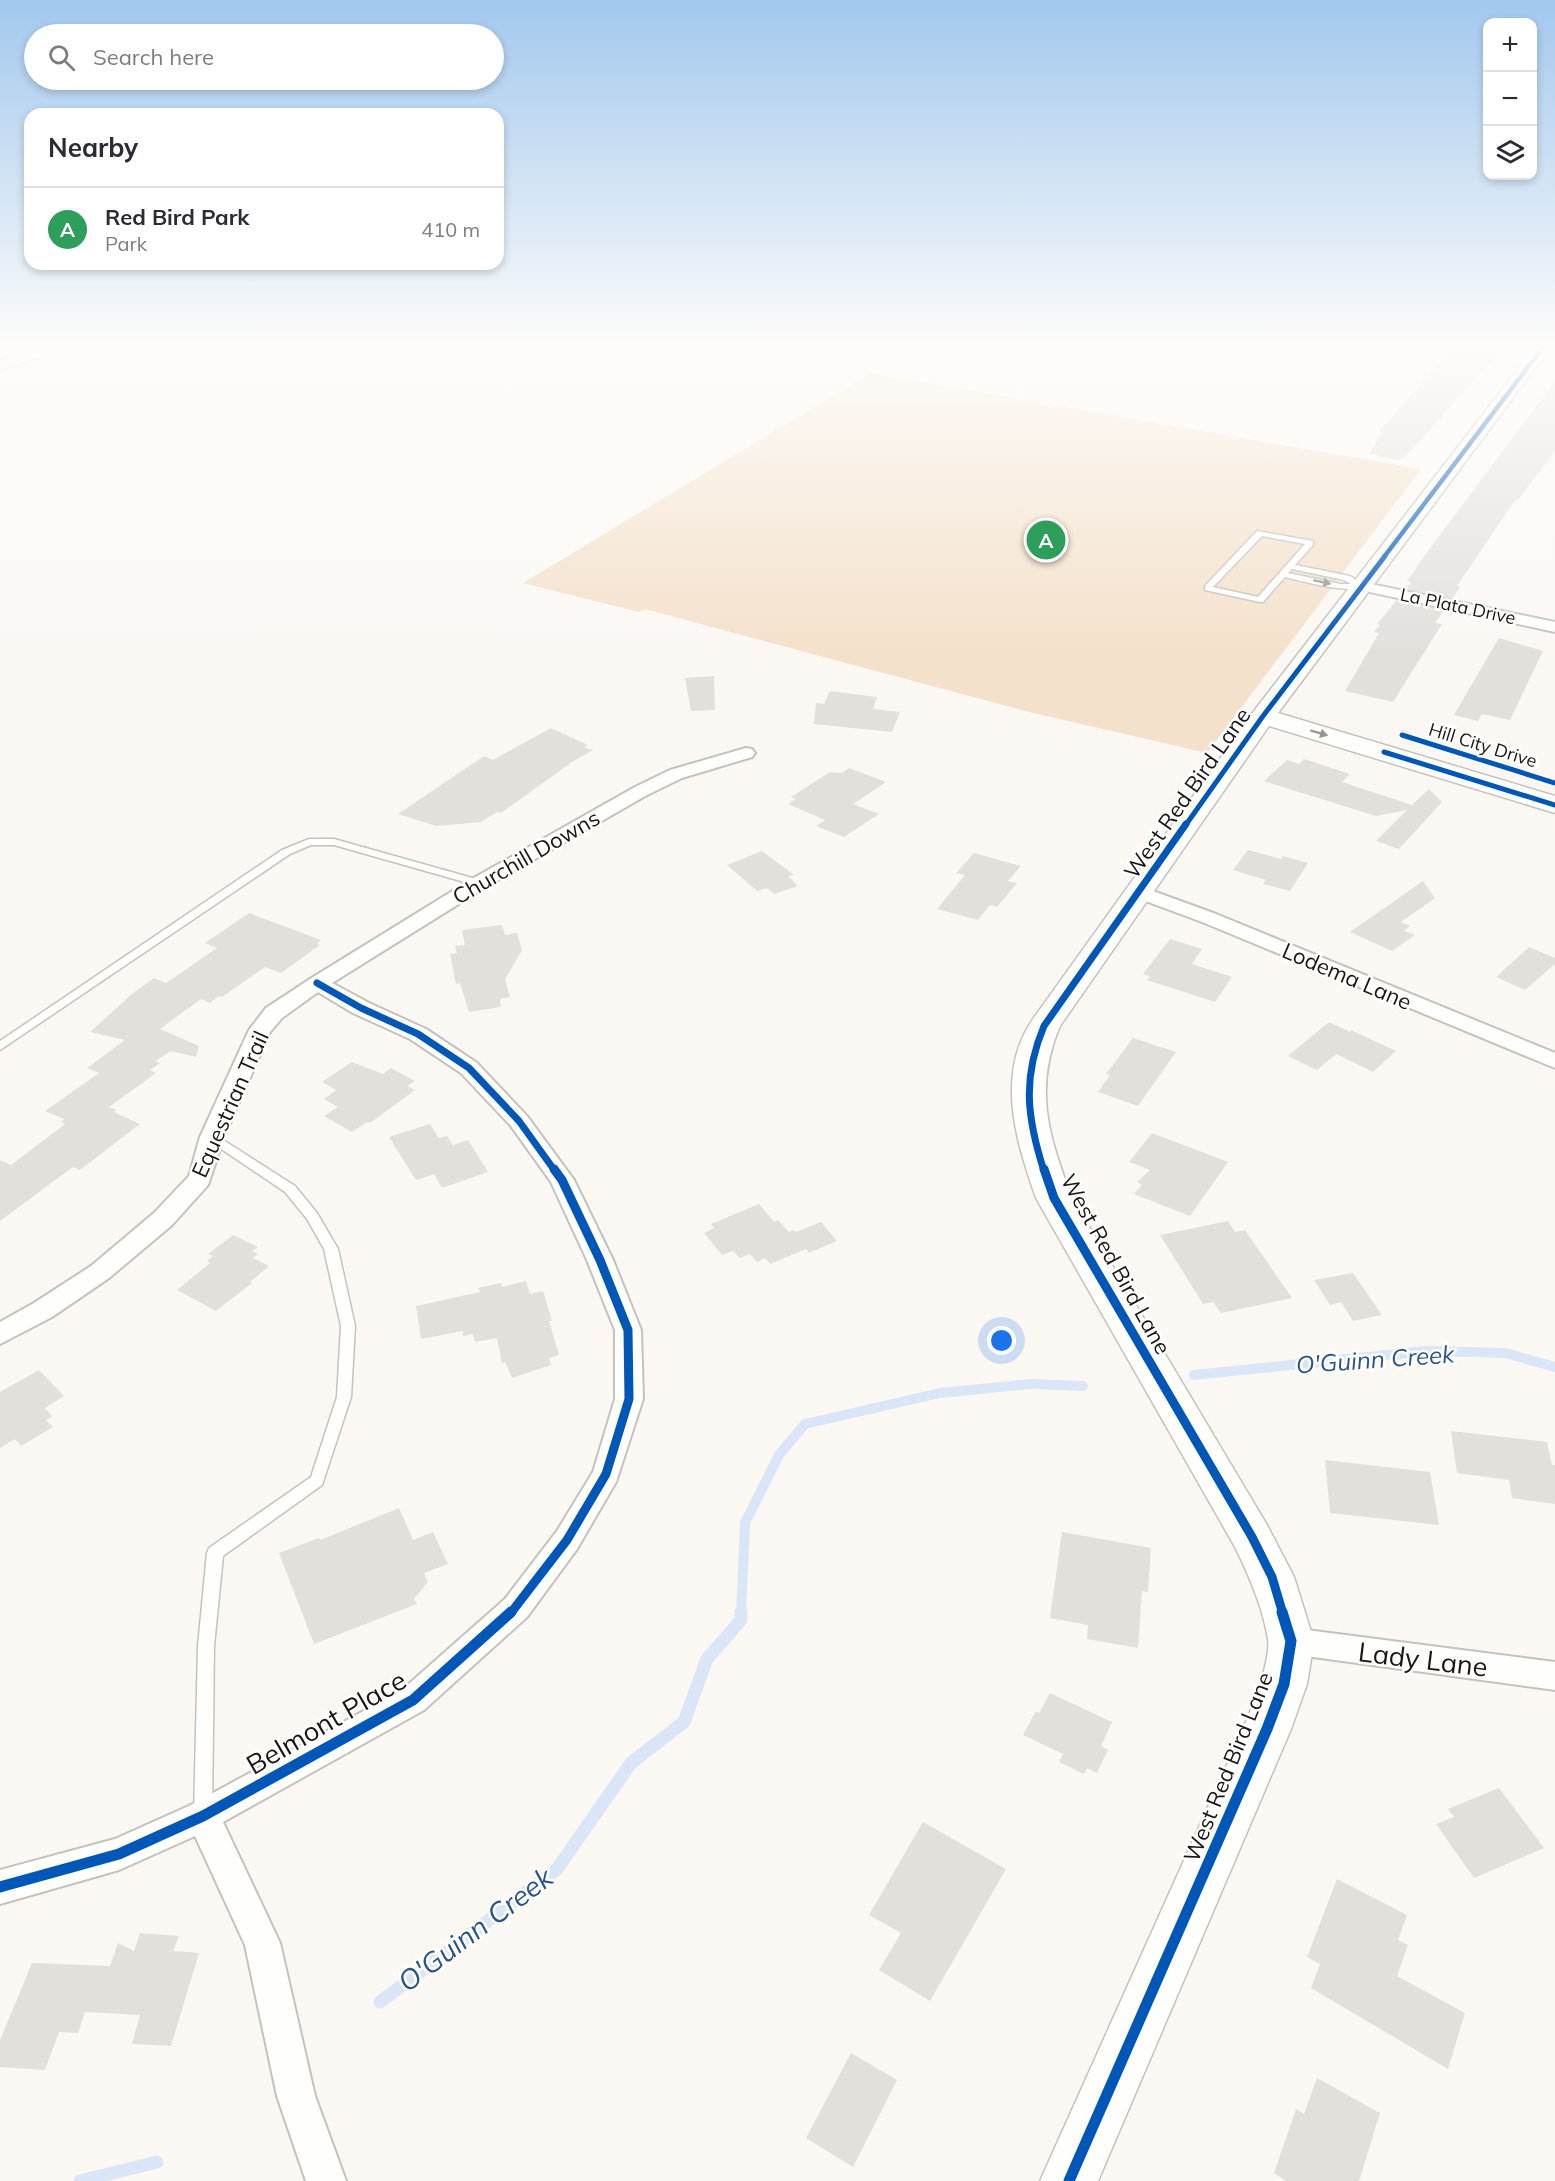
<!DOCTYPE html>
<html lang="en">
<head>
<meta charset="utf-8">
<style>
  body { margin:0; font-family:Mulish,sans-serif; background:#f2f2f3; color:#2b2b33 }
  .controls { position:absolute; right:18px; top:18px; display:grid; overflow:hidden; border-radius:12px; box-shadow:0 3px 9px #0003 }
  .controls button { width:54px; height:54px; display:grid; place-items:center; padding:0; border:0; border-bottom:2px solid #e1e1e2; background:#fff; color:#2b2b33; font:30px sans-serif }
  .you { position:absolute; left:1002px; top:1341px; width:21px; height:21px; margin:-15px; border:4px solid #fff; border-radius:50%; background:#1a73e8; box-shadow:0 0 0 9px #1a73e833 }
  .badge { display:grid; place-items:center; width:39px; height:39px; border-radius:50%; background:#696561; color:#fff; font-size:20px; font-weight:700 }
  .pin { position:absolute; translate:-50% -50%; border:3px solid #fff; box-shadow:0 2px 6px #0006 }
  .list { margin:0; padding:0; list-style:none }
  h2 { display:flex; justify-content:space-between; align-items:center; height:78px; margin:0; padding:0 24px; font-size:26px }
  h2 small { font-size:20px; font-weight:400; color:#7c7c81 }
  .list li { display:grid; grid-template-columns:39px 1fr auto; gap:18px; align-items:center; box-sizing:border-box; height:84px; padding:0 24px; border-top:2px solid #e1e1e2 }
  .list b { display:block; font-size:22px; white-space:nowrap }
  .list p { margin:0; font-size:20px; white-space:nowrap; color:#7c7c81 }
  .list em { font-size:20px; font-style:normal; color:#7c7c81 }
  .icon { flex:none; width:33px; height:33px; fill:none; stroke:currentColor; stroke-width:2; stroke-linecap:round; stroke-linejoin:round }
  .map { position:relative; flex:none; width:1555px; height:2181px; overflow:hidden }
  .search { position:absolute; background:#fff; box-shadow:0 3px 9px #0003; left:24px; top:24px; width:480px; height:66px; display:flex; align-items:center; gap:15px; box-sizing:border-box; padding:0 21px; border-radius:33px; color:#7c7c81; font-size:22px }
  .panel { position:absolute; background:#fff; box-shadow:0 3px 9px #0003; left:24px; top:108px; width:480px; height:162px; border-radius:18px }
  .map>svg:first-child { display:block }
  .green { fill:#f4e1cb }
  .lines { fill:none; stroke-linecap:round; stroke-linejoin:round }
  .stream-far1 { stroke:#dae6f8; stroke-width:10 }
  .stream { stroke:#dae6f8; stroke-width:13 }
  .building { fill:#e3e0dc }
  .lane-casing { stroke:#c5c2be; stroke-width:3 }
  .street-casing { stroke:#c5c2be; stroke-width:4 }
  .secondary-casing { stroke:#c5c2be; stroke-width:3 }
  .lane { fill:#fefefd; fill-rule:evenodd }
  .street { fill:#fefefd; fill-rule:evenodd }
  .secondary { fill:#fefefd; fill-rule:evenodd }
  .cycleway-far4-casing { stroke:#fff; stroke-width:7 }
  .cycleway-far3-casing { stroke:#fff; stroke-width:8 }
  .cycleway-far2-casing { stroke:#fff; stroke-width:10 }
  .cycleway-far1-casing { stroke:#fff; stroke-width:13 }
  .cycleway-casing { stroke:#fff; stroke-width:15 }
  .cycleway-far4 { stroke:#0057b8; stroke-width:4.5 }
  .cycleway-far3 { stroke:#0057b8; stroke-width:5 }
  .cycleway-far2 { stroke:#0057b8; stroke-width:7 }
  .cycleway-far1 { stroke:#0057b8; stroke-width:9 }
  .cycleway { stroke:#0057b8; stroke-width:11 }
  .oneway { fill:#979693 }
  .labels { text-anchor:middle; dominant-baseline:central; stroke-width:5; stroke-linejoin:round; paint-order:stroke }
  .far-street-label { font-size:18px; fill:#1a1612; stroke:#fff }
  .street-label { font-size:22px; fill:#1a1612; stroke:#fff }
  .water-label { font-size:24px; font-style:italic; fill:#2b5488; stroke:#fff }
  .near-street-label { font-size:27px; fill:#1a1612; stroke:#fff }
  .near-water-label { font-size:28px; font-style:italic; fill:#2b5488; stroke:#fff }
</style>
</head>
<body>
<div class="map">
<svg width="1555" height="2181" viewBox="0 0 1555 2181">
  <rect width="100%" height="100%" fill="#fbf8f4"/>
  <path class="green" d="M871 373 1421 469 1207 753 1029 712 645 609 639 612 523 583Z"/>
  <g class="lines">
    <path class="stream-far1" d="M1194 1375 1426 1351 1505 1353 1555 1367
      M741 1614 745 1523 779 1455 805 1424 940 1393 1031 1384 1083 1386"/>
    <path class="stream" d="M380 2002 557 1869 631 1763 684 1722 707 1659 741 1620V1612
      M80 2181 157 2162"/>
  </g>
  <path class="building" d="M1454 347H1505L1404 458 1398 460 1370 454 1382 432 1379 431Z
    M1555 381V451L1518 500H1515L1457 586 1460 587 1452 599 1406 589 1411 582 1407 581 1425 555Z
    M1397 600 1444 610 1435 623 1442 624 1393 702 1345 691 1379 633 1374 632 1380 625 1377 624Z
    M1499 638 1543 651 1510 720 1482 714 1478 721 1454 715Z
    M714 676 715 710 691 711 685 678Z
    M830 691 877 697 873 709 900 712 892 732 814 724 816 703 824 704Z
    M551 728 588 745 584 747 593 750 572 762 501 813 497 812 481 822 436 826 398 814 484 756 493 760Z
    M1304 759 1350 774 1342 782 1412 805 1429 789 1442 802 1399 849 1376 841 1407 810 1376 816 1264 781 1287 760 1299 764Z
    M849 768 886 782 853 804 879 814 844 837 816 826 825 820 788 804 796 799 791 797 830 772 842 773Z
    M1248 850 1281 859 1283 856 1308 863 1290 891 1263 884 1266 880 1233 870Z
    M762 851 794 875 788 876 798 886 774 894 767 888 757 891 727 865Z
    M974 853 1021 866 1008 881 1017 883 997 907 990 905 978 920 937 909 965 875 956 873Z
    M1423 881 1435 898 1401 922 1410 926 1404 931 1415 935 1392 951 1350 932Z
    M249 913 321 940 317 944 320 945 281 973 265 967 222 997 219 996 210 1003 201 999 160 1029 199 1046 196 1057 171 1051 155 1061 160 1063 150 1070 156 1073 109 1107 116 1110 114 1112 140 1124 80 1170 73 1167 0 1221V1160L11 1165 65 1124 61 1122 64 1119 45 1111 99 1073 87 1068 125 1040 90 1032 132 994 154 978 166 983 217 948 205 943Z
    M502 925 505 935 517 933 522 950 505 979 510 997 500 999 501 1007 469 1012 460 983 456 984 450 954 457 953 455 946 465 945 462 930Z
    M1170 939 1202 949 1192 964 1232 977 1215 1002 1147 980 1150 976 1143 974Z
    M1529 947 1555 958V964L1525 990 1496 977Z
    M1329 1022 1350 1032 1351 1030 1396 1051 1373 1072 1336 1054 1317 1070 1288 1056Z
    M1133 1038 1176 1052 1138 1106 1098 1092 1110 1075 1106 1074Z
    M352 1062 383 1074 391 1068 415 1081 407 1086 415 1090 370 1123 367 1122 352 1132 324 1116 338 1107 324 1099 336 1090 322 1082Z
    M430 1124 439 1138 447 1136 453 1145 468 1140 488 1172 442 1188 434 1174 417 1180 414 1177 389 1137Z
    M1152 1133 1228 1162 1190 1216 1134 1194 1142 1185 1137 1182 1150 1170 1129 1162Z
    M759 1204 774 1222 778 1220 789 1232 794 1230 796 1232 821 1222 837 1241 809 1253 806 1249 770 1264 765 1258 757 1262 750 1254 740 1258 733 1251 722 1255 704 1233 714 1228 711 1224Z
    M1228 1221 1235 1232 1245 1230 1292 1298 1221 1313 1213 1302 1203 1304 1160 1235Z
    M233 1235 258 1247 252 1251 258 1254 253 1258 269 1266 250 1282 252 1283 216 1311 177 1290 210 1263 207 1261 213 1256 208 1254Z
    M1353 1273 1382 1315 1353 1321 1341 1302 1330 1305 1314 1280Z
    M526 1281 530 1294 543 1291 552 1321H549L559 1355 549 1358 551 1365 512 1378 505 1362 502 1363 497 1338 475 1342 473 1334 463 1336V1331L421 1339 416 1306 480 1292 478 1288 501 1283 502 1287Z
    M39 1370 64 1396 45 1408 52 1416 46 1420 53 1427 21 1446 15 1439 0 1448V1392Z
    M1451 1431 1547 1442 1552 1465H1555V1504L1512 1498 1509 1480 1457 1473Z
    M1325 1460 1430 1472 1439 1525 1330 1513Z
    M399 1508 413 1540 433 1532 448 1564 424 1573 428 1582 414 1599 417 1604 314 1644 279 1553 319 1538 320 1540Z
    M1062 1532 1151 1548 1148 1592 1142 1591 1138 1648 1087 1639 1088 1625 1050 1618Z
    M1050 1693 1112 1722 1101 1746 1108 1750 1097 1773 1087 1768 1084 1774 1059 1762 1063 1754 1023 1735 1036 1711 1039 1713Z
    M1499 1788 1544 1848 1474 1878 1436 1824 1454 1817 1448 1809Z
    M923 1822 1006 1869 930 2001 879 1970 901 1933 869 1915Z
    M1337 1879 1407 1915 1398 1940 1408 1945 1397 1976 1465 2013 1448 2069 1311 1988 1320 1964 1307 1957Z
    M140 1933 179 1936 173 1951 199 1953 171 2046 132 2044 140 2015 85 2012 78 2033 59 2032 45 2070 0 2067V2040L32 1963 110 1966 118 1943 134 1951Z
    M851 2053 897 2080 853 2167 806 2138Z
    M1317 2078 1380 2113 1359 2181H1286L1274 2173 1296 2109 1304 2114Z"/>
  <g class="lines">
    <defs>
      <path id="lane" d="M1257 531 1313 541V545L1295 565 1350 576 1365 586C1350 595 1303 581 1285 577L1263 602H1260L1205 590V586ZM1262 536 1305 544 1258 597 1213 587ZM1292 569 1344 580 1351 584H1341L1288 573Z
        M309 839H334L483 881 484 883 483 885H475L334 845H311L290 854 0 1050V1041L282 850Z
        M212 1133 295 1186 317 1213 338 1249 355 1326 351 1397 322 1485 223 1556 214 1646 212 1815 209 1821 203 1823 197 1821 194 1815 198 1646 207 1553 209 1548 311 1477 337 1397 341 1326 324 1249 307 1219 285 1192 208 1140 206 1137 208 1134Z"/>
      <path id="street" d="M1361 582 1555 622V632L1356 589 1354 586 1356 583Z
        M746 748 752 749 755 753 752 757 682 778 647 795 486 887 332 983 369 1003 426 1029 477 1063 527 1116 574 1180 613 1260 641 1330 643 1399 616 1482 577 1549 527 1617 424 1710 223 1822 280 1943 315 2096 346 2181H306L277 2096 245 1945 195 1836 119 1870 0 1904V1870L115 1839 191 1805 402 1690 505 1599 557 1531 593 1472 615 1399V1330L587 1260 551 1182 511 1126 461 1073 410 1039 353 1013 318 992 282 1018 270 1032 224 1137 208 1185 172 1225 109 1278 52 1317 0 1344V1322L34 1303 91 1266 154 1213 189 1176 200 1137 249 1030 266 1008 310 979 472 879 635 787 670 770Z
        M1139 886 1216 914 1555 1053V1068L1202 922 1132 896 1129 892 1132 888Z
        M1291 1628 1555 1662V1690L1291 1654 1280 1650 1276 1641 1280 1632Z"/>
      <path id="secondary" d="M38 347H61L59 350 0 371V360Z
        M1535 347H1551L1278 713 1555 796V813L1269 726 1060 1026C1033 1089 1049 1137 1072 1198L1267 1525 1294 1577 1314 1641 1307 1684 1291 1729 1098 2181H1040L1243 1729C1252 1707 1271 1662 1268 1639 1263 1608 1249 1575 1235 1547L1036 1198C1016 1141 995 1074 1033 1019L1254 711Z"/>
    </defs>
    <use href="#lane" class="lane-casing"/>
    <use href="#street" class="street-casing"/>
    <use href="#secondary" class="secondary-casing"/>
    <use href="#lane" class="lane"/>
    <use href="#street" class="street"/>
    <use href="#secondary" class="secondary"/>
    <defs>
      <path id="cycleway-far4" d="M1384 557 1543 347"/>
      <path id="cycleway-far3" d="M1402 735 1555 783
        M1384 752 1555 805
        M1185 826 1263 716 1385 556"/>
      <path id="cycleway-far2" d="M317 983 361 1008 418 1034 469 1068 519 1121 555 1171
        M1044 1171C1027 1118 1022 1078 1044 1026L1186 824"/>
      <path id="cycleway-far1" d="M1044 1169 1054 1198 1252 1537 1272 1577 1283 1614
        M510 1614 567 1540 606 1474 629 1399 628 1330 600 1260 562 1180 554 1169"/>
      <path id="cycleway" d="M0 1887 119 1854 203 1816 413 1700 511 1612
        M1069 2181 1267 1729 1284 1684 1291 1641 1282 1612"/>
    </defs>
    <use href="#cycleway-far4" class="cycleway-far4-casing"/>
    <use href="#cycleway-far3" class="cycleway-far3-casing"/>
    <use href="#cycleway-far2" class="cycleway-far2-casing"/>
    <use href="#cycleway-far1" class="cycleway-far1-casing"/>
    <use href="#cycleway" class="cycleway-casing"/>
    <use href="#cycleway-far4" class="cycleway-far4"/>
    <use href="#cycleway-far3" class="cycleway-far3"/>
    <use href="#cycleway-far2" class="cycleway-far2"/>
    <use href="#cycleway-far1" class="cycleway-far1"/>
    <use href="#cycleway" class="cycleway"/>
  </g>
  <defs><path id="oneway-solid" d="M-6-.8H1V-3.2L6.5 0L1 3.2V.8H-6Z" transform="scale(1.5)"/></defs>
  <g class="oneway">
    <use href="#oneway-solid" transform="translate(1322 582) rotate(12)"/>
    <use href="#oneway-solid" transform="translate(1319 733) rotate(17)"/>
  </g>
  <linearGradient id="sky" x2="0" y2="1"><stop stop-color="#a2c8ee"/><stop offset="0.53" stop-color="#fdfcfa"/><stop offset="1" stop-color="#fdfcfa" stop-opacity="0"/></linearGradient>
  <rect width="1555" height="652" fill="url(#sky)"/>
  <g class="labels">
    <g class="far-street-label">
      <text transform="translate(1458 606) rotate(12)">La Plata Drive</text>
      <text transform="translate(1483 745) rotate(17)">Hill City Drive</text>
    </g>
    <g class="street-label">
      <text transform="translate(1187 793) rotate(-55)">West Red Bird Lane</text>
      <text transform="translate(526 857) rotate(-30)">Churchill Downs</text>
      <text transform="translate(1347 976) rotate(23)">Lodema Lane</text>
      <text transform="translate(230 1104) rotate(-66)">Equestrian Trail</text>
      <text transform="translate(1116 1264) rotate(61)">West Red Bird Lane</text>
      <text transform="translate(1228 1767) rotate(-68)">West Red Bird Lane</text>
    </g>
    <g class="water-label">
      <text transform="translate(1375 1359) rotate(-4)">O'Guinn Creek</text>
    </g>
    <g class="near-street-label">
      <text transform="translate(1423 1659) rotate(7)">Lady Lane</text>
      <text transform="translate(326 1722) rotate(-30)">Belmont Place</text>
    </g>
    <g class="near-water-label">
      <text transform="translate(475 1929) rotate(-37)">O'Guinn Creek</text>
    </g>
  </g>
</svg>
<div class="controls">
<button>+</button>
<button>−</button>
<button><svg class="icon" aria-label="layers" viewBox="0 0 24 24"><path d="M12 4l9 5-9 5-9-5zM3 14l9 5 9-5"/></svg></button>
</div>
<div class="you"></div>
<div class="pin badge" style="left:1046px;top:540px;background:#2e9e5b">A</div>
<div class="search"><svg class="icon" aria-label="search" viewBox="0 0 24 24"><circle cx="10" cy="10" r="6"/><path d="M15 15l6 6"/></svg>Search here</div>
<section class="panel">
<h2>Nearby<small></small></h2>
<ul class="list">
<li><span class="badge" style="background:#2e9e5b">A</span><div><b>Red Bird Park</b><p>Park</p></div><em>410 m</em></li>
</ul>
</section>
</div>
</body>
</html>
